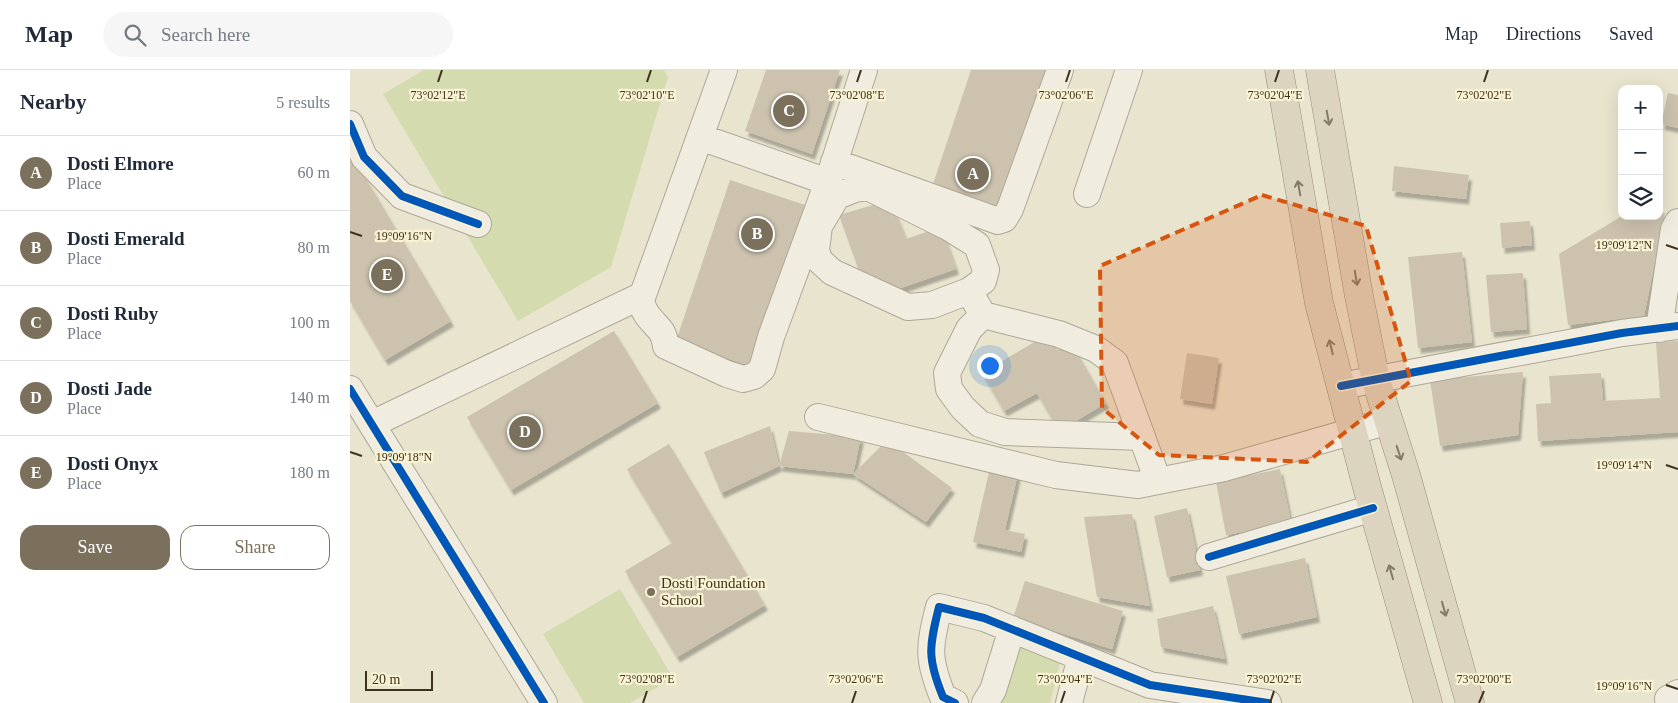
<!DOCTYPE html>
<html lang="en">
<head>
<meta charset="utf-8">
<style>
  body { margin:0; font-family:"Times New Roman",serif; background:#f6f6f7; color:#1f2937 }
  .controls { position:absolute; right:15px; top:15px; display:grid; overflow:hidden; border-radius:10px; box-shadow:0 5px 20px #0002 }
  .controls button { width:45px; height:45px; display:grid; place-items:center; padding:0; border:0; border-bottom:1px solid #e0e1e3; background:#fff; color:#1f2937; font:25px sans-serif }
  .scale { position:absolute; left:15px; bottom:12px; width:68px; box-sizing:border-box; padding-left:5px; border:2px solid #3e311d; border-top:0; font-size:14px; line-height:18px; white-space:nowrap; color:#3e311d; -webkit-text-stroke:4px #f9f3d3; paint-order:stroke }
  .you { position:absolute; left:639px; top:295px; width:18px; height:18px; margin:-12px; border:4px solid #fff; border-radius:50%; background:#1a73e8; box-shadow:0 0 0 8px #1a73e833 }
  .badge { display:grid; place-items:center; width:32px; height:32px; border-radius:50%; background:#7a705b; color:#fff; font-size:16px; font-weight:700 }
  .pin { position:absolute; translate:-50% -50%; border:2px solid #fff; box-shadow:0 1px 5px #0006 }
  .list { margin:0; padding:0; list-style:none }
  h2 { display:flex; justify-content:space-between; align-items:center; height:65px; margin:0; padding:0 20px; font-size:21px }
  h2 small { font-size:16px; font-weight:400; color:#747a83 }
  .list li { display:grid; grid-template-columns:32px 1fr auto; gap:15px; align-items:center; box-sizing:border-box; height:75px; padding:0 20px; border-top:1px solid #e0e1e3 }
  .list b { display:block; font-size:19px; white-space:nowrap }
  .list p { margin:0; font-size:16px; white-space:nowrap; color:#747a83 }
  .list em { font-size:16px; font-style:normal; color:#747a83 }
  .actions { display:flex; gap:10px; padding:15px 20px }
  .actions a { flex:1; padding:11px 0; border:1px solid #7a705b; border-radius:15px; text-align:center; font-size:18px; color:#7a705b }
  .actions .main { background:#7a705b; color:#fff }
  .icon { flex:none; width:28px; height:28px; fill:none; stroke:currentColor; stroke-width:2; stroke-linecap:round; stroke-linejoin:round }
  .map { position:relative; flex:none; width:1328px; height:633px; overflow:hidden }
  header { display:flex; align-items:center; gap:30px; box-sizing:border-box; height:70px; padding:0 25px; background:#fff; border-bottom:1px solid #e0e1e3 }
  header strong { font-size:24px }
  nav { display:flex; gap:28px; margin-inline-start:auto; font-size:18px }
  .search { width:350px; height:45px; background:#f6f6f7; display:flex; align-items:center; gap:12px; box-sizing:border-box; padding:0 18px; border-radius:28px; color:#747a83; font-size:19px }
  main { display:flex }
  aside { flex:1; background:#fff }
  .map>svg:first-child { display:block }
  .green { fill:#d4dbaf }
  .building { fill:#ccc2ae; filter:url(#shadow) }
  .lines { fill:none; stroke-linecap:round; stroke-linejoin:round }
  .minor-casing { stroke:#ada897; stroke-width:28 }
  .highway-casing { stroke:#938d7e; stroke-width:29 }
  .minor { stroke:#f0ece0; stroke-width:26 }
  .highway { stroke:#dcd4be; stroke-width:28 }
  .cycleway-casing { stroke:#f9f3d3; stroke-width:11 }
  .cycleway { stroke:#0057b8; stroke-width:8 }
  .oneway { stroke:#857a65 }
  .marked { fill:#d7550e; fill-opacity:0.2; stroke:#d7550e; stroke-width:4; stroke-dasharray:10 6; stroke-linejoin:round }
  .ticks { fill:none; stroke:#3e311d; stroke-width:2 }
  .poi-dot { fill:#7a705b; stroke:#f9f3d3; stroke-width:2 }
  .labels { text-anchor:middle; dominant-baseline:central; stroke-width:4.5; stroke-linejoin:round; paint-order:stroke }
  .poi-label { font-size:15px; fill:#3e311d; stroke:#f9f3d3; text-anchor:start }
  .ticks-label { font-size:12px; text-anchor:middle; fill:#3e311d; stroke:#f9f3d3; stroke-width:4.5; stroke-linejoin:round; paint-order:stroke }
</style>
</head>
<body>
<header>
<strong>Map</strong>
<div class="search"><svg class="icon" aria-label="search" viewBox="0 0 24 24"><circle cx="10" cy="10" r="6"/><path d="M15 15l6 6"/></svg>Search here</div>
<nav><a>Map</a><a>Directions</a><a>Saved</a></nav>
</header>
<main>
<aside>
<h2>Nearby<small>5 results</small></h2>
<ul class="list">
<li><span class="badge">A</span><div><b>Dosti Elmore</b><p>Place</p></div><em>60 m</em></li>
<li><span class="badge">B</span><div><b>Dosti Emerald</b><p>Place</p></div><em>80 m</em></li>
<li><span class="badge">C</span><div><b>Dosti Ruby</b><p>Place</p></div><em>100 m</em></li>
<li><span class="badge">D</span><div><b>Dosti Jade</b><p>Place</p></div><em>140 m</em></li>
<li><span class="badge">E</span><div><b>Dosti Onyx</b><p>Place</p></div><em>180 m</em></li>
</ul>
<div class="actions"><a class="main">Save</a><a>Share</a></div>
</aside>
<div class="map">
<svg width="1328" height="633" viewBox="0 0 1328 633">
  <defs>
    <filter id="shadow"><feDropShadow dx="3" dy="5.5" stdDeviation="1" flood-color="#0004"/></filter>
  </defs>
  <rect width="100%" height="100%" fill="#e8e4ce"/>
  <path class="green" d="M74 0H314L318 7 261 197 168 251 33 24Z
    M270 519 323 608 280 633H234L193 564Z
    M666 573 711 589 700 633H649Z"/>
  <path class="building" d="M416 0H490L462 84 395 61Z
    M621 0H696L647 146 580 123Z
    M1318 23 1328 25V58L1311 54Z
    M0 82 101 251 35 290 0 231Z
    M1044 96 1119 105 1116 129 1042 121Z
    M380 110 461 137 406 298 326 271Z
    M540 130 556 169 591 157 606 199 533 224 527 207 513 212 489 145Z
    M1309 143H1315L1294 246 1218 255 1209 184 1272 146H1309Z
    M1180 151 1182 175 1152 178 1150 153Z
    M1112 182 1122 272 1068 278 1058 187Z
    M1173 203 1177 259 1141 262 1136 205Z
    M264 261 308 333 161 420 117 347Z
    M698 264 707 280 721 272 756 333 709 361 687 323 654 341 632 303Z
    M1328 271V362L1188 371 1186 334 1201 333 1199 306 1251 303 1253 331 1310 328 1306 272Z
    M837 283 869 288 862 334 830 329Z
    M1173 302 1168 365 1090 376 1080 310Z
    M420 356 429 396 439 361 511 367 503 404 429 396 371 423 354 382Z
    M537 370 602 418 576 452 503 404Z
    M319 374 415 535 327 587 275 501 322 473 277 399Z
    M641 393 669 399 655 460 675 464 671 482 623 472Z
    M930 399 941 453 876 465 866 412Z
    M837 438 850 500 817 507 804 446Z
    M782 444 800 536 747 527 734 447Z
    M955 488 967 547 889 564 876 506Z
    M675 511 773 541 762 579 663 548Z
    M863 536 875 589 811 577 807 549Z"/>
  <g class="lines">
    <defs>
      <path id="minor" d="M374 0 291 230C293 244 303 251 311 261 314 265 315 271 316 276L377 304 393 309 404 306 412 299 421 267 478 112 514 0
        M0 54 14 87 52 126 128 154
        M350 67 478 112
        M484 92 648 151 654 149 660 139 710 0
        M737 124 779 0
        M619 221 582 235 558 237 482 202 470 191 466 181 469 156 487 126 505 119 518 117 598 157 627 175 636 200 633 211 619 221 633 245
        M1309 259 1324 159 1328 152
        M991 316 1272 263 1328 256
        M0 319 194 633
        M468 347 706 405 788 415 874 398 1039 351
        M22 354 293 225
        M792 367 655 362 630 354 613 338 599 319 597 303 619 259 633 245 709 264 746 279 765 293 808 411
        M859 487 1023 438
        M1318 629 1328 623
        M605 633 593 627C577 588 579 577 589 537L634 548 800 615 918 633
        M635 633 643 620 662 559
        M719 633 731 587"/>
      <path id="highway" d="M929 0 969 233 1017 417 1078 633
        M970 0 1009 226 1026 311 1056 405 1120 633"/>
    </defs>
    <use href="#minor" class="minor-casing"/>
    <use href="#highway" class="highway-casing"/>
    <use href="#minor" class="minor"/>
    <use href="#highway" class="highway"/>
    <defs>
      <path id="cycleway" d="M0 54 14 87 52 126 128 154
        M991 316 1272 263 1328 256
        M0 319 194 633
        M859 487 1023 438
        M605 633 593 627C577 588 579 577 589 537L634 548 800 615 918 633"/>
    </defs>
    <use href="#cycleway" class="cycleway-casing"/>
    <use href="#cycleway" class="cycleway"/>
  </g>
  <defs><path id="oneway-shaft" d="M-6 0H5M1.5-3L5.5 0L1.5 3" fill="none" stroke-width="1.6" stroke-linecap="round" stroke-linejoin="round" transform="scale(1.25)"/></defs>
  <g class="oneway">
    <use href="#oneway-shaft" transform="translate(978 48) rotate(80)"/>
    <use href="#oneway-shaft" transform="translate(949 118) rotate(-100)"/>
    <use href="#oneway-shaft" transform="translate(1006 208) rotate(80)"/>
    <use href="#oneway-shaft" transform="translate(981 277) rotate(-104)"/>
    <use href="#oneway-shaft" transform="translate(1049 383) rotate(72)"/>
    <use href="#oneway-shaft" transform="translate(1041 502) rotate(-106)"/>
    <use href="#oneway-shaft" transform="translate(1094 539) rotate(74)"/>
  </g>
  <path class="marked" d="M912 125 1016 156 1061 311 957 392 809 385 752 338 750 196Z"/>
  <path class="ticks" d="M88 12 92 0M297 12 301 0M507 12 511 0M716 12 720 0M925 12 929 0M1134 12 1138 0M0 162 12 166M1316 175 1328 179M0 382 12 386M1316 395 1328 399M1316 615 1328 619M293 633 297 621M502 633 506 621M711 633 715 621M920 633 924 621M1129 633 1134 621"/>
  <circle class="poi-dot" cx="301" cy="522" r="5"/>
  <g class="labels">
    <g class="poi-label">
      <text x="311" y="513">Dosti Foundation<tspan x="311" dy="17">School</tspan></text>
    </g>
  </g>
  <g class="ticks-label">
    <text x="297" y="29">73°02'10"E</text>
    <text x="507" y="29">73°02'08"E</text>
    <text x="716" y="29">73°02'06"E</text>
    <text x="925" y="29">73°02'04"E</text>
    <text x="1134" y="29">73°02'02"E</text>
    <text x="88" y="29">73°02'12"E</text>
    <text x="54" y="170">19°09'16"N</text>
    <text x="1274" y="179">19°09'12"N</text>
    <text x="54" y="391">19°09'18"N</text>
    <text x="1274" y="399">19°09'14"N</text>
    <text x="297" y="613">73°02'08"E</text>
    <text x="506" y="613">73°02'06"E</text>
    <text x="715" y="613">73°02'04"E</text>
    <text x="924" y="613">73°02'02"E</text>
    <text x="1134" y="613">73°02'00"E</text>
    <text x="1274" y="620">19°09'16"N</text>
  </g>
</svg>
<div class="controls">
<button>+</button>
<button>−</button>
<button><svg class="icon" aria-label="layers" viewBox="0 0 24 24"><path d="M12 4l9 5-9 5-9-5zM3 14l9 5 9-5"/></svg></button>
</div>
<div class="scale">20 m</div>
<div class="you"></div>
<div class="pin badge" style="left:623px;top:104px">A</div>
<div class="pin badge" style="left:407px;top:164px">B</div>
<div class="pin badge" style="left:439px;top:41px">C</div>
<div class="pin badge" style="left:175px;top:362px">D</div>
<div class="pin badge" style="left:37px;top:205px">E</div>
</div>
</main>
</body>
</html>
